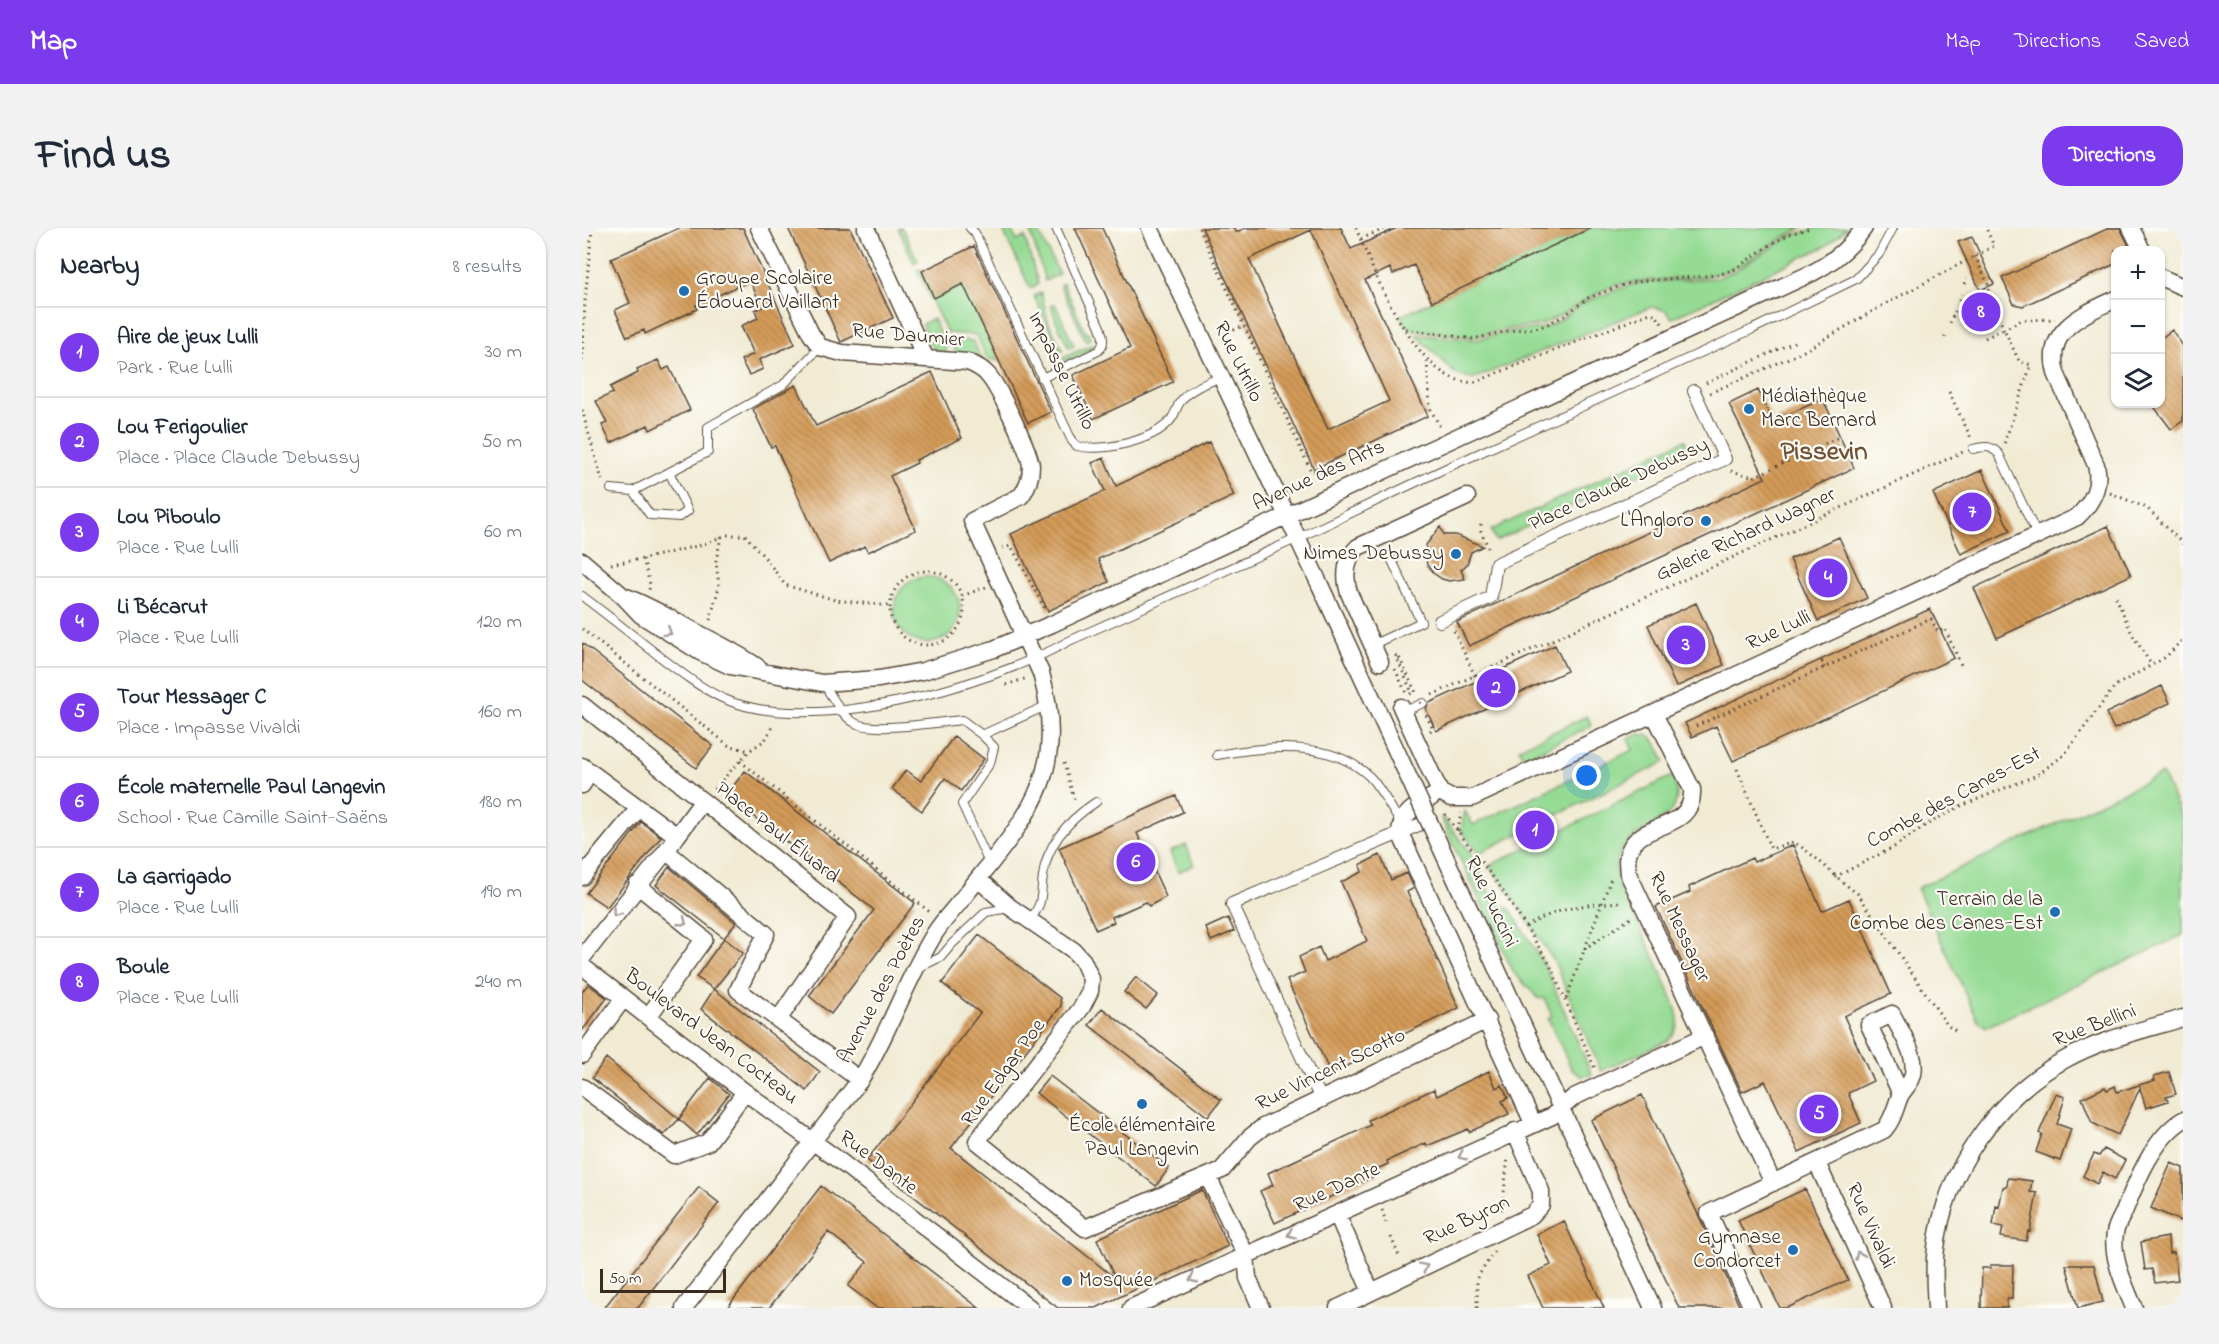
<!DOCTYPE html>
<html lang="en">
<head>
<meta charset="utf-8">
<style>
  body { margin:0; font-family:"Indie Flower",sans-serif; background:#f2f2f3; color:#1f2937 }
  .controls { position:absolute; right:18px; top:18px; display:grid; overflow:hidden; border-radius:12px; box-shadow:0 2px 4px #0004 }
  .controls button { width:54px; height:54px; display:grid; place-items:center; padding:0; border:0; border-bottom:2px solid #e0e1e3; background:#fff; color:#1f2937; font:30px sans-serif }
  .scale { position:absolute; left:18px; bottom:15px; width:126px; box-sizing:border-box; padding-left:6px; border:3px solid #3b2a1e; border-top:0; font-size:16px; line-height:21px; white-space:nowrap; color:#3b2a1e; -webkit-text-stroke:4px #fdfcf7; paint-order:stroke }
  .you { position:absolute; left:1005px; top:548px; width:21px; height:21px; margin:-15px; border:4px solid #fff; border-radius:50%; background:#1a73e8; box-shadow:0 0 0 9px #1a73e833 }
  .badge { display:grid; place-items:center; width:39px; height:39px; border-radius:50%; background:#7c3aed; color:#fff; font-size:20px; font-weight:700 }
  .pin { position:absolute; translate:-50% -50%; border:3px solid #fff; box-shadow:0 2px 6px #0006 }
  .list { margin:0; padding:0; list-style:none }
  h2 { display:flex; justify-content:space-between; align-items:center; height:78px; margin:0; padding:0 24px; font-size:26px }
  h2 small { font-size:20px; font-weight:400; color:#747a83 }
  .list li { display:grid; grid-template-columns:39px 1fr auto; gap:18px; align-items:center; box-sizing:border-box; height:90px; padding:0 24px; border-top:2px solid #e0e1e3 }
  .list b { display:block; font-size:22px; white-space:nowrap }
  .list p { margin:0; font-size:20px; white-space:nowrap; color:#747a83 }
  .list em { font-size:20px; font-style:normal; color:#747a83 }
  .icon { flex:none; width:33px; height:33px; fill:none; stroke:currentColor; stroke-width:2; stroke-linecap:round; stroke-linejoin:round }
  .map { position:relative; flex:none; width:1601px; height:1080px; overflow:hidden; border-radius:24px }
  header { display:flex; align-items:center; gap:36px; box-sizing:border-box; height:84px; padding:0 30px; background:#7c3aed; color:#fff }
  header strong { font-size:28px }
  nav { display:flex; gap:33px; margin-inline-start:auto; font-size:21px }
  .intro { display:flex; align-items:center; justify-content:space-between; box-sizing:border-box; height:144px; padding:0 36px }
  h1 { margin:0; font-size:42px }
  .button { padding:15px 27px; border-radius:24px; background:#7c3aed; color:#fff; font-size:21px; font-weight:700 }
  main { display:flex; gap:36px; padding:0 36px }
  aside { flex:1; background:#fff; border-radius:24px; box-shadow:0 2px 4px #0004 }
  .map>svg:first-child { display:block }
  .green { fill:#95db94; stroke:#688259; stroke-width:1.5 }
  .building { fill:url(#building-back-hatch); fill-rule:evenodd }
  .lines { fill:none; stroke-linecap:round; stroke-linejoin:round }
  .service-casing { stroke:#564739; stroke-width:10 }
  .pedestrian-casing { stroke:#564739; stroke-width:14 }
  .minor-casing { stroke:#564739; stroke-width:19 }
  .path { stroke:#564739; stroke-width:3; stroke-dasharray:1.5 4.5; stroke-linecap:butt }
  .service { stroke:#fff; stroke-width:8 }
  .pedestrian { stroke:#fff; stroke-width:12 }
  .minor { stroke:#fff; stroke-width:16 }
  .minor-bridge-casing { stroke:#564739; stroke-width:19; stroke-linecap:butt }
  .path-bridge { stroke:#564739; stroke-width:3; stroke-dasharray:1.5 4.5; stroke-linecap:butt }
  .minor-bridge { stroke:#fff; stroke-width:16 }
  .oneway { stroke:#a79f9a }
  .poi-dot { fill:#1f6fb2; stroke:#fdfcf7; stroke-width:2 }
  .labels { text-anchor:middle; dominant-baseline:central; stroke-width:4.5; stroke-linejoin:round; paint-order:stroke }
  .poi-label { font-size:21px; fill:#3b2a1e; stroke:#fdfcf7; text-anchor:end }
  .street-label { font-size:21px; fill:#3b2a1e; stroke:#fdfcf7 }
  .district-label { font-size:27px; font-weight:bold; fill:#715233; stroke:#fdfcf7 }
</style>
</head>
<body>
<header>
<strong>Map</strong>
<nav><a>Map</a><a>Directions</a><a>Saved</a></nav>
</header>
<div class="intro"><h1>Find us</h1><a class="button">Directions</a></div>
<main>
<aside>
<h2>Nearby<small>8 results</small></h2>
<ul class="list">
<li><span class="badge">1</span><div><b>Aire de jeux Lulli</b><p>Park · Rue Lulli</p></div><em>30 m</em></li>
<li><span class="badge">2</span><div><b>Lou Ferigoulier</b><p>Place · Place Claude Debussy</p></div><em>50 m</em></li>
<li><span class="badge">3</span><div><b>Lou Piboulo</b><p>Place · Rue Lulli</p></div><em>60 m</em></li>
<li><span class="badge">4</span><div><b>Li Bécarut</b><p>Place · Rue Lulli</p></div><em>120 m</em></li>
<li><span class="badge">5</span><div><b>Tour Messager C</b><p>Place · Impasse Vivaldi</p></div><em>160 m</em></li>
<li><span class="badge">6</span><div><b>École maternelle Paul Langevin</b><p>School · Rue Camille Saint-Saëns</p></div><em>180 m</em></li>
<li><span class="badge">7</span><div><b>La Garrigado</b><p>Place · Rue Lulli</p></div><em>190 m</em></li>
<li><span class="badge">8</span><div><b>Boule</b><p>Place · Rue Lulli</p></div><em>240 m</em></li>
</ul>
</aside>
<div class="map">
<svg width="1601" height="1080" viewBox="0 0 1601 1080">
  <defs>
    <pattern id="building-back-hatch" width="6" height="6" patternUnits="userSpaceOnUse" patternTransform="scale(1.5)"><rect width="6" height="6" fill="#d49b59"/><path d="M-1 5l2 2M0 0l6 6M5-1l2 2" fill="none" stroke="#ad7f49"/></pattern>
  </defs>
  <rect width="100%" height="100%" fill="#fdfcf7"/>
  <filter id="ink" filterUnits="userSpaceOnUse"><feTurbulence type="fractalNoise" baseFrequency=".0167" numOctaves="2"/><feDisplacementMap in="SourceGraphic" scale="12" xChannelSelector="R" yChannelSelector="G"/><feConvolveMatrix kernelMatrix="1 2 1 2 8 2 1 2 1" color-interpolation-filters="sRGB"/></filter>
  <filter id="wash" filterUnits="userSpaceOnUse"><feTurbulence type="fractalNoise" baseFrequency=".008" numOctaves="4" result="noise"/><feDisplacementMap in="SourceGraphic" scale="24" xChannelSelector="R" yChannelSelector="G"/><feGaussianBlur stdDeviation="1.35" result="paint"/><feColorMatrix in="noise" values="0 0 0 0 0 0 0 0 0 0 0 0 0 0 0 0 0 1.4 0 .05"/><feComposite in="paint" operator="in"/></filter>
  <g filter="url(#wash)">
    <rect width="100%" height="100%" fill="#f1ebd4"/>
    <path class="green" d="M316 0H320L336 33 332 35Z
      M420 0H428L435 13 443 9 456 56 448 60Z
      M450 0H455L477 46 463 53 449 6 452 4Z
      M1009 0H1222C1192 10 1170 35 1141 44 1107 54 1070 48 1036 57 1007 65 986 87 958 97L925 101 891 109 832 102 825 98 818 88Z
      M1235 0H1265L1244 18 1090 90 1083 82 1069 79 891 151 874 146 834 107 894 112 926 104 962 100 978 92 1001 75 1036 61 1057 55 1135 50 1152 43 1209 8Z
      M339 41 353 70 381 56 417 133 405 131 395 107 365 105 335 42Z
      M481 55 504 105 506 104 509 110 504 113 478 57Z
      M459 65 467 95 481 123 475 126 473 122 476 120 452 68Z
      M473 76 492 118 487 120 474 93 469 77Z
      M351 91 364 120V125C348 124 345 109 340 96Z
      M368 111 391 113 400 133 374 125Z
      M511 116 513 120 483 135 481 130Z
      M1103 212 1108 223 914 313 909 302Z
      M312 382a33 33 0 1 1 66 0a33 33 0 1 1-66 0Z
      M1005 488 1010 498 942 530 937 520Z
      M1057 506C1073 505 1077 521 1083 534L897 625 879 603 883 583 891 597 1051 522 1046 511Z
      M1580 546 1601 592V707L1404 799 1396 793 1335 660Z
      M1090 548C1118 608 1016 589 1037 658 1048 680 1098 776 1096 793 1096 801 1091 808 1085 813L1019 843 972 733 923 658 907 638Z
      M859 590H861L889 625 913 675 928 681 963 738 1010 847 999 848 990 842 966 790 970 788 962 770 957 771 932 745Z
      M604 617 612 637 596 644 588 624Z"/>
    <g id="blocks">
      <path class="building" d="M97 0H161L213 116 177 132 181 141 167 147 159 132 172 126 159 98 176 90 173 82 180 79 168 53 114 77 115 81 63 106 62 102 45 109 33 82 48 75 29 31Z
        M206 0H268L311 90 259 114Z
        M493 0H520L591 154 511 191 491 147 548 120Z
        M620 0H652L654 4 664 0H759L769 21 815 0H1009L850 74 832 37 811 46 808 40 783 52 846 188 732 241ZM729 2 807 173 746 201 667 31Z
        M1527 0H1538L1549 22H1533V36L1441 78 1432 76 1420 50Z
        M1390 9 1412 56 1398 62 1376 14Z
        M392 18 469 184 446 195 381 56 352 70 340 43Z
        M1590 102 1601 118V193L1589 201 1570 176H1578V111Z
        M76 132 81 142 87 139 108 182 68 202 66 197 29 215 20 197 25 195 14 173 31 165 28 159 56 145 55 141Z
        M350 144 380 210 334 232 335 235 308 248 334 302 286 324 283 318 247 335 193 218 189 219 171 181 214 157 234 198Z
        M1176 162 1191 193 1241 171 1272 240 887 418 875 394 1183 250 1147 176Z
        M627 214 652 268 516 331 527 354 466 383 429 306 523 263 510 235 522 230 534 258Z
        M1400 242 1428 303 1379 326 1351 265Z
        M1526 298 1549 347 1415 410 1392 360Z
        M858 299 862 307H874L901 318 889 324 885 336 879 342 883 351 867 353 860 351 851 345 845 337 843 324 844 317Z
        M1257 309 1285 370 1236 393 1208 331Z
        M1114 375 1142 437 1094 459 1066 397Z
        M1348 381 1372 430 1151 533 1134 498 1110 509 1103 495Z
        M0 415 131 518 114 540 0 452Z
        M973 417 985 443 854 503 844 481 847 475Z
        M1580 458 1588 475 1532 501 1524 485Z
        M372 508 402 531 379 563 363 550 340 583 310 561 324 542 339 553Z
        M163 543 333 675 249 786 227 768 292 682 144 567Z
        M594 568 601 584 555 605 584 669 567 678 564 674 530 689 532 694 514 702 477 620Z
        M59 594 79 609 25 679 4 665Z
        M1211 617 1240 683 1267 671 1309 766 1262 788 1291 853 1266 865 1279 895 1217 924 1183 853 1160 864 1074 679 1108 664 1107 659 1170 630 1172 634Z
        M798 627 809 652 825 645 832 660 825 664 877 780 790 821 792 825 749 846 705 752 723 744 717 729 737 719 743 733 785 713 759 654 780 644 778 637Z
        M87 639 154 695 142 710 74 657Z
        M646 690 652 703 629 713 624 700Z
        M397 707 478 770 479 778 369 920 533 1050 515 1011 620 962 646 1018 514 1080H476L285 932 398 785 360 755Z
        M142 710 161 725 132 761 114 749Z
        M554 749 576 767 564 781 542 764Z
        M6 756 25 770 0 803V764Z
        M132 761 238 844 225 863 119 781Z
        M520 780 639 872 626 889 507 797Z
        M24 830 97 891 82 907 10 850Z
        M907 843 914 860 920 857 926 870 920 873 927 886 887 904 886 901 845 918 844 915 805 933 806 936 795 941 797 946 693 995 678 963 691 957 686 945 789 897 786 892 852 861 855 868Z
        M1587 844 1594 866 1584 869 1586 873 1564 880 1558 860 1536 907 1510 895 1500 870 1523 859 1525 862 1533 858 1535 864 1573 852 1572 848Z
        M468 848 587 940 574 958 454 865Z
        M128 850 147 866 115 907 97 891Z
        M1474 866 1483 869 1475 896 1489 901 1478 933 1454 924 1460 906 1457 905Z
        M1060 867 1128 1012 1158 1080H1097L1009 892Z
        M1522 921 1543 932 1533 951 1521 944 1515 956 1501 948 1512 926 1517 928Z
        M1589 935 1601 940V994L1569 980Z
        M1426 950 1450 953 1448 964 1455 965 1448 1004 1446 1003 1444 1013 1419 1009 1421 999 1411 997 1414 978 1417 979 1421 959H1425Z
        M239 958 397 1080H295L266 1058 285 1034 246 1004 187 1080H145Z
        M117 959 137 975 56 1080H22Z
        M1223 961 1266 1052 1205 1080H1198L1156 992Z
        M982 993 985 1000 1022 1080H961L946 1048 969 1037 955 1006Z
        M1586 1009 1587 1025 1592 1024 1596 1052 1573 1055 1570 1041 1563 1042 1559 1014Z
        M1408 1037H1431L1430 1071H1425V1080H1399L1400 1040H1408Z
        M1484 1037H1512L1521 1074 1496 1080Z"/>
    </g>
  </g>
  <g filter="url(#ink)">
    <use href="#blocks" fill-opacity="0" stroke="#564739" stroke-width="1.5"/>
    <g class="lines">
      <defs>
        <path id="service" d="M388 0 393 5 490 213 495 218C521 224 569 213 587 194 593 188 594 180 598 174 607 161 624 155 638 150
          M460 150 516 123C524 116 521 108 518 99L474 0
          M1391 221C1403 218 1408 217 1417 226L1455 307
          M29 261 51 263 126 224V199L201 157 238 119
          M51 263 68 287 97 289 106 283 87 244
          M0 368C24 386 48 405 72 424 93 440 115 458 140 470 227 510 407 458 487 413L716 310 860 242 1171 101 1274 51 1297 26 1311 0
          M790 417 839 394 807 326
          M241 455C250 468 259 487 273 495 291 505 357 494 380 492L400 507 412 519 408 535 380 576 407 635
          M821 484 841 475
          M400 507 466 477
          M635 527C684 518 749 511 788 549 800 562 809 581 819 595
          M448 692C462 673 458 670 461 648 465 615 488 591 514 574
          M336 740 359 729 370 716 404 684 427 680"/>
        <path id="pedestrian" d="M858 393 909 369 914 336 1143 231 1112 163
          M739 871 650 676 846 593"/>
        <path id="minor" d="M284 0 344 131
          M568 0 738 357
          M1549 0 1560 22
          M1578 49 1601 59
          M0 333 41 368 59 387 118 424 148 438 240 455 297 451 341 443 412 421 470 396 1230 45C1251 34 1268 20 1282 0
          M44 369C65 377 83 388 103 398 128 412 153 423 177 440
          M798 434 767 365C762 348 763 332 776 319L885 269
          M0 477 266 689 196 792
          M819 479 858 564 869 570H890L1495 289C1511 274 1519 258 1514 237L1474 145C1462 101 1502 86 1534 71
          M1072 486 1110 561C1113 603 1060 593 1048 621 1044 628 1045 636 1046 645L1191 955
          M0 538 95 608 84 623 184 706 156 762 278 852
          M0 557 8 544
          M850 569C834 578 819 585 818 605L951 895
          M95 608 120 574
          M0 649 57 580
          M396 651 428 679 491 722 501 733 509 751 508 763 500 779 395 913 503 1000 640 942 667 910 681 899 905 792
          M55 657 122 711 66 789
          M896 700 1071 1080
          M0 730 84 623
          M0 738 163 864 255 931 448 1080
          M0 827 41 771
          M0 859 92 927 126 914 163 864
          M1235 935 1301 1080
          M626 949 664 1027 666 1050 679 1080
          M755 986 789 1064
          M102 1080 278 852C307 805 324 752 353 705 362 691 374 679 384 666 445 589 487 548 459 445L390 293 439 268C445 260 449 249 449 238 448 224 416 157 405 146 400 140 393 137 386 134L260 125 238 119 229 106 177 0
          M549 1080 970 888 992 869 1123 808
          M756 1080 950 987 959 977V963L933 903
          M1170 1080 1127 985 1302 902C1311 892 1313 880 1318 868 1321 862 1326 858 1329 852 1339 831 1319 805 1310 786L1287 797 1319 866
          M1354 1080C1353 1060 1351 1040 1354 1020 1363 942 1415 868 1484 831 1520 811 1562 802 1601 790
          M1552 1080C1543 1057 1529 1030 1533 1005 1534 998 1539 990 1542 984 1554 954 1572 909 1601 892"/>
      </defs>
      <use href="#service" class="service-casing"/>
      <use href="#pedestrian" class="pedestrian-casing"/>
      <use href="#minor" class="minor-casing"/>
      <path class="path" d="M617 0 729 243C737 246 755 240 766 240
        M774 0C791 43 837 160 893 154L1068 85 1074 87 1081 97
        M779 11 804 0
        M1393 28 1406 56 1408 70 1422 101 1440 92 1473 91
        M1383 56 1385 50
        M1377 72 1379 66
        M1400 79 1403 69
        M1396 94 1397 90
        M1368 95 1373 83
        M824 101 891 111 926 103 959 99 982 88 1006 70 1041 57 1059 53 1136 47 1153 41 1189 16 1208 6 1228 0
        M1363 110 1364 105
        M1403 110 1422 101 1437 133 1449 137 1422 216
        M641 111 639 107 662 98
        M0 133 3 73 10 0
        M845 133 848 180 858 199
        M1124 155 1214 113
        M1367 164 1389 210
        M1128 165 1220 124 1305 75 1412 18 1404 0
        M0 182 20 252
        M1149 243 1172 249 1259 208
        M1528 265 1565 280 1601 316
        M899 296V303L908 324
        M420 320 429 318 464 383
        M61 331 68 356 67 362
        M29 336 61 331 119 317 144 307H163L185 332 203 357 253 372 307 378
        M308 380a37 37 0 1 1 74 0a37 37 0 1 1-74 0Z
        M380 368 404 359
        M1534 369 1550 406 1570 438
        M128 392 137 359 134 333 139 309
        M0 401 146 517 167 523
        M872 403 893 448
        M1242 440 1240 434 1243 435
        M813 441 824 465
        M424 457 445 450
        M828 466 830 465 814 428 816 427 835 467
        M850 467 1381 224
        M844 487 851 501 848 503
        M1114 498 1349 391 1356 404 1363 401 1380 439
        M158 533 349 685
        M482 535 493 575
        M1155 541 1189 621 1211 614C1236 628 1253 650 1276 666L1366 798 1374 803
        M132 561 167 523 183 512 192 497
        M863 586 919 660 967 735 1014 843
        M876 603 879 585
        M1253 649 1312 619 1344 597 1379 578 1455 547 1482 527 1533 458 1584 429 1601 411
        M944 699C975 679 1005 676 1041 674
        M1002 721 1049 690
        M984 771 1030 648
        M800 982 804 995
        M920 982 926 929
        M809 1009 817 1028
        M895 1080V1050L912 1024"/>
      <use href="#service" class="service"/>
      <use href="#pedestrian" class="pedestrian"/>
      <use href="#minor" class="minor"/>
      <defs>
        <path id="minor-bridge" d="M738 357 896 700"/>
      </defs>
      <use href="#minor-bridge" class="minor-bridge-casing"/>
      <path class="path-bridge" d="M838 474 840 478"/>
      <use href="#minor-bridge" class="minor-bridge"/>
    </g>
    <defs><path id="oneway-chevron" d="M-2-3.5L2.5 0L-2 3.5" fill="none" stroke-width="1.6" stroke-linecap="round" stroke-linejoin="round" transform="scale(1.5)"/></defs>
    <g class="oneway">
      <use href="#oneway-chevron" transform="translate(86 404) rotate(32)"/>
      <use href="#oneway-chevron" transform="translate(34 685) rotate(127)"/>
      <use href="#oneway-chevron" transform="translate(101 694) rotate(39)"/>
      <use href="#oneway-chevron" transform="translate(880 928) rotate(155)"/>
      <use href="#oneway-chevron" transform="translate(709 1006) rotate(156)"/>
      <use href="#oneway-chevron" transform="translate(1277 1027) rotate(-114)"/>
      <use href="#oneway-chevron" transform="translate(842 1039) rotate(-26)"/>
      <use href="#oneway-chevron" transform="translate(611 1051) rotate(155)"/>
    </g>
  </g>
  <g class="poi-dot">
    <circle cx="102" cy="63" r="6"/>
    <circle cx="1167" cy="181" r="6"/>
    <circle cx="1124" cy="293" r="6"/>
    <circle cx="874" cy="326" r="6"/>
    <circle cx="1473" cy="684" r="6"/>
    <circle cx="560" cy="876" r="6"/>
    <circle cx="1211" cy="1022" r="6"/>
    <circle cx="485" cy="1053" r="6"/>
  </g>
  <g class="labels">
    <g class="poi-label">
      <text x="114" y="51" text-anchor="start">Groupe Scolaire<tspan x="114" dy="24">Édouard Vaillant</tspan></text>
      <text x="1179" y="169" text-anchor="start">Médiathèque<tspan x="1179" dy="24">Marc Bernard</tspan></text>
      <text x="1112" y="293">L'Angloro</text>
      <text x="862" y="326">Nimes Debussy</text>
      <text x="1461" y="672">Terrain de la<tspan x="1461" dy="24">Combe des Canes-Est</tspan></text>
      <text x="560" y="898" text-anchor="middle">École élémentaire<tspan x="560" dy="24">Paul Langevin</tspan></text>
      <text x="1199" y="1010">Gymnase<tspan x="1199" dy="24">Condorcet</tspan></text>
      <text x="497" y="1053" text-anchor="start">Mosquée</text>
    </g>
    <g class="street-label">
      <text transform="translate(326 108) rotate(5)">Rue Daumier</text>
      <text transform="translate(656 134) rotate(64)">Rue Utrillo</text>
      <text transform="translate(479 143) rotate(64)">Impasse Utrillo</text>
      <text transform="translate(737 248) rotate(-25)">Avenue des Arts</text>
      <text transform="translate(1037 257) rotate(-25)">Place Claude Debussy</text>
      <text transform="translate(1164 307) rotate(-25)">Galerie Richard Wagner</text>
      <text transform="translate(1197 403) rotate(-25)">Rue Lulli</text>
      <text transform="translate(1372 570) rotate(-28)">Combe des Canes-Est</text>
      <text transform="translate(195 605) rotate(38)">Place Paul Éluard</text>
      <text transform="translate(909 674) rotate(65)">Rue Puccini</text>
      <text transform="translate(1097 699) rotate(65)">Rue Messager</text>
      <text transform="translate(300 762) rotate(-62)">Avenue des Poètes</text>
      <text transform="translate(1513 798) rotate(-21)">Rue Bellini</text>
      <text transform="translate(129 809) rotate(37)">Boulevard Jean Cocteau</text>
      <text transform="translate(749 842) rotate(-26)">Rue Vincent Scotto</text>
      <text transform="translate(422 845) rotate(-54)">Rue Edgar Poe</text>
      <text transform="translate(296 935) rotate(37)">Rue Dante</text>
      <text transform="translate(755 960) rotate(-25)">Rue Dante</text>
      <text transform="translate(885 993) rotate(-25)">Rue Byron</text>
      <text transform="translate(1288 998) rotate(66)">Rue Vivaldi</text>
    </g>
    <g class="district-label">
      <text x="1242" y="224">Pissevin</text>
    </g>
  </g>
</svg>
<div class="controls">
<button>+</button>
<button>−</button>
<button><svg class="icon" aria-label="layers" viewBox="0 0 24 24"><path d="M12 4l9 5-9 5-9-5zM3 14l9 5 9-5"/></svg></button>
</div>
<div class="scale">50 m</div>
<div class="you"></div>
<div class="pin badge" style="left:953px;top:602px">1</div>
<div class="pin badge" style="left:914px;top:460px">2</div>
<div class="pin badge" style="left:1104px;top:417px">3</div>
<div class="pin badge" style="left:1246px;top:350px">4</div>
<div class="pin badge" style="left:1237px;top:886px">5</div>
<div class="pin badge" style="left:554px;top:634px">6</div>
<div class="pin badge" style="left:1390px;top:284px">7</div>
<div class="pin badge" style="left:1399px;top:84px">8</div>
</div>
</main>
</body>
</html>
